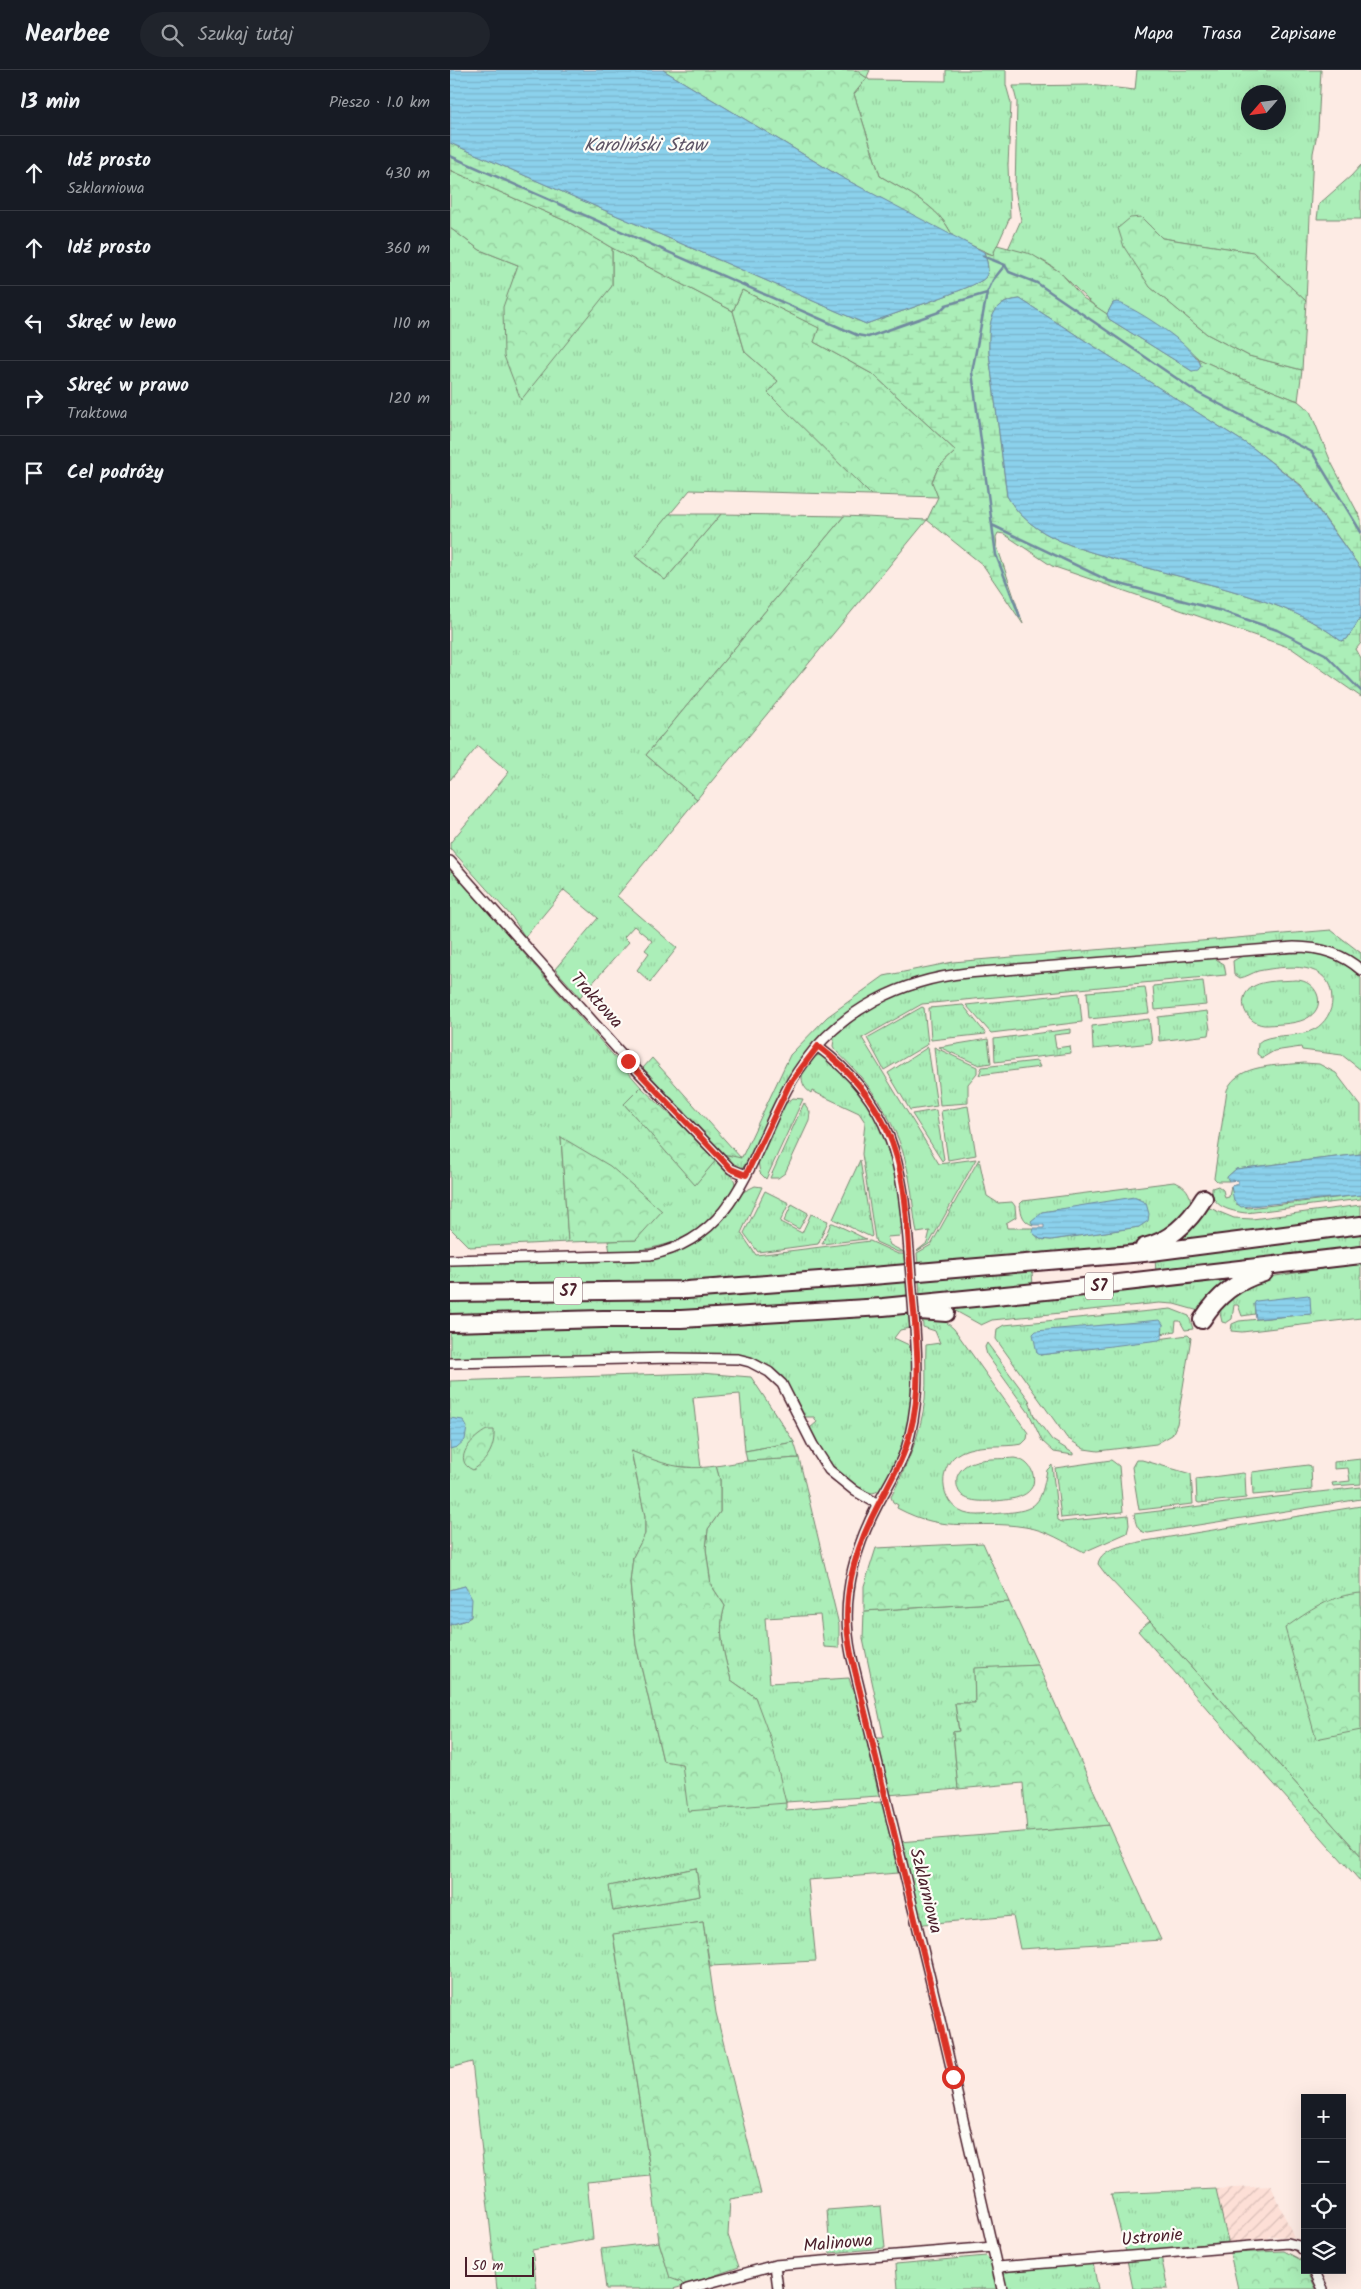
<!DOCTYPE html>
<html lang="pl">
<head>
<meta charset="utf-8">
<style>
  body { margin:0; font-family:Kalam,sans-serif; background:#20242c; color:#f1f3f6 }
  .controls { position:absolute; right:15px; bottom:15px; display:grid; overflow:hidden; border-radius:0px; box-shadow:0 5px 20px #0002 }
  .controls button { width:45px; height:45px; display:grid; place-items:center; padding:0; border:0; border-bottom:1px solid #363941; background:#171b24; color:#f1f3f6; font:25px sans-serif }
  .compass { position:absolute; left:791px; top:15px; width:45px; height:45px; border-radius:50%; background:#171b24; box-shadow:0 5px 20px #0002; rotate:242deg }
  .scale { position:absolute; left:15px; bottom:12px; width:69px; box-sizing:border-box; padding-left:5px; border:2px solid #4a1f2b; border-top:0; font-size:14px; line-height:18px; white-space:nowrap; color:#4a1f2b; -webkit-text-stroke:4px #fdfcf7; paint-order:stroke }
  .stop { position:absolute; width:15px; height:15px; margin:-11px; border:4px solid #d93025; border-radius:50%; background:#fff }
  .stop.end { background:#d93025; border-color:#fff; box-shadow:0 1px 5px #0008 }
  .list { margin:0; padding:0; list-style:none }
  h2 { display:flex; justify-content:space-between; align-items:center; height:65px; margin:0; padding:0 20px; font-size:21px }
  h2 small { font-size:16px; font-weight:400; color:#9ea1a6 }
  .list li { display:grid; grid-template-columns:32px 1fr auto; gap:15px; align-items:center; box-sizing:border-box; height:75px; padding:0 20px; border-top:1px solid #363941 }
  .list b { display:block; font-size:19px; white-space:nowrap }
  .list p { margin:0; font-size:16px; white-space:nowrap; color:#9ea1a6 }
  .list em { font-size:16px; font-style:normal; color:#9ea1a6 }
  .icon { flex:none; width:28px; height:28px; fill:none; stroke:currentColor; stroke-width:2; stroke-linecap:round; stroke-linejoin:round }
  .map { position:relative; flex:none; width:911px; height:2219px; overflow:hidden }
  header { display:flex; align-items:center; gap:30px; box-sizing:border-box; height:70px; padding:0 25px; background:#171b24; border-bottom:1px solid #363941 }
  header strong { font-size:24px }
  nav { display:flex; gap:28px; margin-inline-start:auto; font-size:18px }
  .search { width:350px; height:45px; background:#20242c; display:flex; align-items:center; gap:12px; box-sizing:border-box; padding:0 18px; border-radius:28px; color:#9ea1a6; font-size:19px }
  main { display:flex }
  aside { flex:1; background:#171b24 }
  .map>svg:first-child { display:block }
  .industrial { fill:url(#industrial-furrows) }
  .grass { fill:url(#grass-tufts); stroke:#7a8672; fill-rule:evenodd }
  .forest { fill:url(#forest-crowns); stroke:#7a8672 }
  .wetland { fill:url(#wetland-marsh); stroke:#7a8672 }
  .water { fill:url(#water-rules); stroke:#718a9f }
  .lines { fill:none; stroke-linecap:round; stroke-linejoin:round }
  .stream { stroke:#718a9f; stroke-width:2.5 }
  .minor-casing { stroke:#4a1f2b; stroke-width:12 }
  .motorway-casing { stroke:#4a1f2b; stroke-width:20 }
  .minor { stroke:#fdfcf7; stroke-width:9 }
  .motorway { stroke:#fdfcf7; stroke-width:16 }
  .minor-bridge-casing { stroke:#4a1f2b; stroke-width:12; stroke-linecap:butt }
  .minor-bridge { stroke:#fdfcf7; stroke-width:9 }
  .route { stroke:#d93025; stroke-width:6 }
  .labels { text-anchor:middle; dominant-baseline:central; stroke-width:4.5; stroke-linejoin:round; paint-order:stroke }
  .shield { fill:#fdfcf7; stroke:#806168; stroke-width:1 }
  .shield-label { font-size:16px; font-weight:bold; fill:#4a1f2b }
  .street-label { font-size:18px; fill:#4a1f2b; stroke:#fdfcf7 }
  .water-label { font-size:19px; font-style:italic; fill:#5e5465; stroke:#fdfcf7 }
</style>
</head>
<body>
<header>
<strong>Nearbee</strong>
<div class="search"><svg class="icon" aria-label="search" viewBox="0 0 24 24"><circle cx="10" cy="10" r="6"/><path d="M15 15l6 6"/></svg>Szukaj tutaj</div>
<nav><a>Mapa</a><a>Trasa</a><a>Zapisane</a></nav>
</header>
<main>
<aside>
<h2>13 min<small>Pieszo · 1.0 km</small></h2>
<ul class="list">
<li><svg class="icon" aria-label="ahead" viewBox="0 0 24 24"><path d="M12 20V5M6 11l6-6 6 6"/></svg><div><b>Idź prosto</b><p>Szklarniowa</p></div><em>430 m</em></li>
<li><svg class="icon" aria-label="ahead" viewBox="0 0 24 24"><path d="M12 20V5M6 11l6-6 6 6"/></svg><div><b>Idź prosto</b></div><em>360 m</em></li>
<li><svg class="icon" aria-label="left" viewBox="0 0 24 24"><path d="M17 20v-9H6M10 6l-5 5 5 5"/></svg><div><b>Skręć w lewo</b></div><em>110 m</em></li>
<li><svg class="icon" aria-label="right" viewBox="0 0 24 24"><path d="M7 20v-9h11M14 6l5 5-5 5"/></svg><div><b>Skręć w prawo</b><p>Traktowa</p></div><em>120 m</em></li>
<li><svg class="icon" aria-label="arrive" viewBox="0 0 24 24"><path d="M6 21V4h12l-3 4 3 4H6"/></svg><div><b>Cel podróży</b></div></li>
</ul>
</aside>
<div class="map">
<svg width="911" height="2219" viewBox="0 0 911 2219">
  <defs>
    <pattern id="industrial-furrows" width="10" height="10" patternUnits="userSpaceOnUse" patternTransform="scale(1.25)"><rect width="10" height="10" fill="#fddfd6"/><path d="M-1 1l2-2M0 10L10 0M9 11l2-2" fill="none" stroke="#dabfb8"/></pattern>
    <pattern id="grass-tufts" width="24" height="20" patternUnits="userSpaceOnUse" patternTransform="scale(1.25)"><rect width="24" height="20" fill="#abeeb8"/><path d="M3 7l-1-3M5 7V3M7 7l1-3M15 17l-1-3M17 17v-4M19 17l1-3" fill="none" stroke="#95cc9e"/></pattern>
    <pattern id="forest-crowns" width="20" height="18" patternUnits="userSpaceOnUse" patternTransform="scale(1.25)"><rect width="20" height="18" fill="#abeeb8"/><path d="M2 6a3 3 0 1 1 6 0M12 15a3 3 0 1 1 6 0" fill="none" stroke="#95cc9e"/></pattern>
    <pattern id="wetland-marsh" width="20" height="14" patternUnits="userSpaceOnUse" patternTransform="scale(1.25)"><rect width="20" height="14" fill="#abeeb8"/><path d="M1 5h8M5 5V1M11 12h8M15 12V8" fill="none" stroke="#95cc9e"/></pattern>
    <pattern id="water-rules" width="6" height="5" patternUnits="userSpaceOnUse" patternTransform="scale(1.25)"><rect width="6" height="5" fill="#8bd1ec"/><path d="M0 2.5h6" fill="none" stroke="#79b3cb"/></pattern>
  </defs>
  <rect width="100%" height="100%" fill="#fdebe4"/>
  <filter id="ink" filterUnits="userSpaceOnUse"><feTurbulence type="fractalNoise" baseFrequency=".02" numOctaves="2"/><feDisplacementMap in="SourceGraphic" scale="10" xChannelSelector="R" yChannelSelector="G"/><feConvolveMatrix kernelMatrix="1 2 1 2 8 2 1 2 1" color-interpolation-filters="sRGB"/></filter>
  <g filter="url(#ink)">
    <path class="industrial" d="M821 2116 844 2167 819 2166 816 2169 778 2172 766 2119Z"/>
    <path class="grass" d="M405 0H420L417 7 419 10 496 11V0H556V15L561 33 558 95 560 147 543 185 503 167C489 135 458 123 430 106L404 24 417 8Z
      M687 0H871L868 59 863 83 856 231 802 182 712 168 691 147 700 217 757 264 799 286 852 300 848 331 793 309 749 289 722 265 663 233 657 244C637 233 627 217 610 203 595 189 577 183 558 179L571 150 565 120 567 32 563 16 639 15 685 20ZM798 22H828V52H798Z
      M911 95V149H867L869 134 901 106Z
      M0 158 30 180 68 195 54 237 144 236 162 216V178L283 241 295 282 328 311 319 323 421 425 240 420 185 486 215 510 271 444 394 446 196 685 247 729 167 826 227 878 200 912 187 900 199 883 195 880 202 871 184 856 174 867 179 872 130 927 105 899 148 848 114 820 75 867 62 847 0 778V773L59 702 28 676 0 710Z
      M0 799 191 1017 174 1034 245 1114 267 1089C272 1095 285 1106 285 1114 286 1121 278 1129 274 1134 241 1173 210 1180 160 1182L158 1171 186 1170 111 1067 118 1172 19 1177 0 1158Z
      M881 860 911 883V894L886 878 850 872 513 900C442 908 377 943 339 1006 322 1034 312 1067 295 1096L290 1098 284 1096 273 1084 292 1087 340 985 377 947 434 906 503 892Z
      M858 882C879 885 896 892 911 908V1000L892 985 852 980 851 977 824 981 812 988 807 984 808 973 812 970C828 963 849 968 865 959 875 953 882 942 882 930 882 889 835 896 808 901 802 903 796 907 790 908L784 904 783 891 792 886Z
      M764 888 774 894 776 905 472 934 412 968 489 1094 526 1089 479 1174 467 1181 477 1173 480 1161 467 1163C463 1145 463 1125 459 1107 450 1056 422 1014 385 980L383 976 384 970 381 968C416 934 457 919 503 909Z
      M846 910C866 910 878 935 859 947 849 954 830 954 818 955 796 957 783 927 804 916 815 910 834 911 846 910Z
      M753 911 756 935 705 940 703 916Z
      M695 917 699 943 639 949 637 922Z
      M629 923 632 952 541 963 516 935Z
      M513 935 536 964 481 970 479 938Z
      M472 937 474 938 478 974 434 1000 417 968Z
      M757 941 760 959 759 965 709 971 708 947Z
      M699 949 702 973 643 979 642 956Z
      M621 959V963L604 965 606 978 620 976 621 983 545 992 544 969Z
      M538 969 541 993 529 995 489 977Z
      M478 977 487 1036 460 1040 438 1003Z
      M484 977 527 997V1003L518 1014V1033L490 1035Z
      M369 985C379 986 389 999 395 1006 438 1053 446 1096 453 1157L450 1158V1166L437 1167 440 1175 454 1182H448L426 1172 425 1169 412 1084 415 1052 409 1043 362 1021 361 1023C345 1013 352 990 369 985Z
      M587 991 590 997 529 1005 532 997Z
      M854 993 869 994 886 1003 911 1036V1084L786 1099 777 1107 779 1111H767L764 1108 777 1020C788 993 829 996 854 993Z
      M343 1028 353 1029 316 1109 310 1103 308 1091 334 1035Z
      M354 1033 360 1042 359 1051 335 1103 328 1108H320Z
      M518 1036 526 1085 498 1090 491 1041Z
      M486 1040 494 1089 492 1091 462 1044Z
      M529 1089 537 1126 548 1133 562 1132 565 1136 566 1147 556 1153 557 1158H583V1163L590 1169 601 1170 689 1157V1128L592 1142 582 1151 583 1155C573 1152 571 1144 570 1134L573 1131 724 1112C735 1115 741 1123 741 1135L734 1149 695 1171 675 1175 468 1195 467 1183 481 1175Z
      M410 1090 422 1166 421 1167 383 1149Z
      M305 1116 312 1117 291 1163 306 1185 420 1171 448 1184H454L455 1197 208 1213 0 1218V1194L185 1191 209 1187 234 1178 259 1163 279 1143 293 1122Z
      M768 1116 773 1120 775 1128 779 1127 781 1116 786 1134 798 1138 911 1125V1129L796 1143C780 1141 761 1137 762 1118Z
      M315 1121 339 1133 330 1152 352 1163 361 1144 378 1151 368 1174 308 1182 294 1163Z
      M342 1134 358 1143 349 1159 334 1151Z
      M911 1135V1148L722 1173 757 1137 784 1148 802 1149Z
      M381 1153H383L416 1169 372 1174Z
      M911 1162V1177L706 1203 705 1188Z
      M911 1193V1248L792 1262 781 1261 782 1254 789 1251 860 1244 804 1234 805 1244 792 1246 788 1235H784L782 1249 776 1253 772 1252 769 1239 773 1230 819 1207Z
      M582 1201 583 1217 470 1226 469 1211Z
      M785 1208 749 1241 724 1234 709 1233 542 1250 531 1255 502 1239V1238Z
      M457 1212 458 1227 296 1238 0 1247V1232L178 1228Z
      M721 1239 739 1246 743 1259 735 1260 730 1251H726L725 1261 711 1264 713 1254 590 1285 738 1265 741 1268 727 1354 722 1365 706 1374 648 1381 634 1379 617 1368 546 1269 547 1259 554 1255Z
      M459 1244 460 1258 450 1260 444 1268 459 1275 461 1283H463C463 1326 460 1365 439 1404 435 1412 432 1422 422 1423 391 1415 373 1385 360 1358L367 1352 364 1347H355C337 1309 321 1285 275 1284L0 1288V1260L203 1258Z
      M472 1244 495 1251 504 1259 578 1363 577 1369 572 1374C553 1378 529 1373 511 1382 487 1394 488 1433 514 1443 526 1447 540 1444 552 1443 588 1441 591 1433 597 1400L602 1395 608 1450 612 1452 678 1445 679 1455 677 1463 634 1482C614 1472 597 1460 575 1457 525 1449 497 1465 447 1438L448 1435 443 1432 441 1427C457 1395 471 1364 475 1329 477 1311 475 1292 476 1275L490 1273 485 1261 473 1257Z
      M537 1273 579 1330 584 1346 602 1370 623 1383V1385L604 1382 592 1371 579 1343 537 1285 535 1277Z
      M250 1303 301 1307 344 1372 295 1381 290 1324 243 1328 251 1398 219 1396 181 1382 195 1446V1465L183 1487 180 1513 186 1575 213 1691 305 1627 281 1610C274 1586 267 1560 275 1536L261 1515 256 1479 258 1459 270 1442V1410L266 1396 297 1391 349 1388 389 1555V1578L374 1577 370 1545 315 1548 320 1613 399 1608 402 1618 405 1617 429 1726 336 1732V1740L430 1732 434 1738 448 1803 358 1810 366 1891 260 1896 253 1852 163 1865 201 2106 137 2112 143 2169 82 2180 87 2219H47L22 1992 0 1998V1555L16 1550 21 1547 15 1516 0 1520V1311ZM246 1798 250 1826 163 1841 160 1816Z
      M564 1388C572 1389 579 1394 582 1401 591 1427 561 1430 544 1431 526 1432 504 1432 507 1407 515 1385 545 1390 564 1388Z
      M911 1389V1414L883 1416 882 1413 900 1411 898 1398 884 1399V1392Z
      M661 1390 669 1396 673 1442 611 1448 605 1398Z
      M686 1390H692L741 1404 743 1434 689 1440 682 1397Z
      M858 1395 861 1396 862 1420 803 1425 802 1402Z
      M793 1403 795 1404 796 1428 749 1433 747 1432 746 1409Z
      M911 1417V1429L698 1463C686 1462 686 1453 684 1444Z
      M911 1436V1786L700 1551 657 1506 648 1494C651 1477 676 1476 689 1472Z
      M559 1532 588 1595 524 1599 525 1633H505L509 1662H503L508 1719 438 1725 425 1668H434L413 1569 414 1541Z
      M659 1755 711 1870 570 1879 563 1846 474 1854 470 1857 449 1772Z
      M766 2119 778 2172 676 2182 661 2124Z
      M431 2136 435 2178 380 2183 377 2140Z
      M209 2172 220 2207 232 2212 234 2216 223 2219H156L151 2179Z
      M536 2186 541 2191 547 2219H448L446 2194Z
      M711 2186 718 2219H683L677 2190Z
      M643 2193 648 2219H554L553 2210 555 2202Z"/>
    <path class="forest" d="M213 0H405L417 8 404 24 430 106C458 123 489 135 503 167L391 107Z
      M0 100 118 152 162 178V216L71 330 54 286 53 237 68 195 30 180 0 158Z
      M691 147 712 168 803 182 856 231 852 300 799 286 757 264 700 217 674 177 668 158 680 148Z
      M292 220 370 258 364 272 424 305 506 381 488 398 482 411 488 427 421 425 318 323 328 311 295 282 283 241Z
      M219 444H271L215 510 185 486Z
      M394 446 477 450 247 729 196 685Z
      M202 988 291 1088 273 1084 193 998Z
      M191 1017 267 1089 245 1115 174 1034Z
      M111 1067 160 1096 212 1141 186 1170 118 1172Z
      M37 1360H44C45 1377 38 1390 23 1400 0 1390 24 1366 37 1360Z
      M344 1372 349 1388 297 1391 295 1381Z
      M181 1381C213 1394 231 1401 266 1396L270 1410V1442L258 1459 256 1479 261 1515 275 1536C267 1560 274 1586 281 1610L305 1627 321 1670 336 1733 238 1741 232 1694 213 1691 186 1575 180 1513 183 1487 195 1464V1446Z
      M533 1473 559 1532 414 1541V1516L426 1478Z
      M911 1523V1660L866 1669 835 1558C859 1541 881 1525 911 1523Z
      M700 1551 911 1786V1812L688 1561Z
      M588 1595 659 1755 577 1762 573 1713 508 1719 503 1662 509 1661 505 1633H525L524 1598Z
      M246 1798 250 1826 163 1841 159 1816Z
      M253 1852 266 1943 311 2124 280 2129 278 2165 289 2197 234 2216 231 2212 220 2208 209 2172 201 2106 163 1864Z
      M834 2181 853 2191 855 2200H857L866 2219H788L780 2183Z"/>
    <path class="wetland" d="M0 73 416 254C434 247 527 217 535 208 541 200 536 189 534 182L543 185 547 175 581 184 610 202 633 228 657 244 659 249 742 301 751 296 749 289 793 309 848 331 860 341 881 392 911 449V499L851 415 803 378 570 229C538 231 539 257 539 283L557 426C581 469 634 480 679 493 742 511 841 529 891 571L897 569 911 547V573L906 579 911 588V627L841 578 602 496 554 464 548 463 546 467 547 476 573 554 533 495 477 450 488 427 482 412 488 398 506 381 424 305 364 272 369 258 292 220 283 241 162 178 118 152 0 100Z"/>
    <path class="water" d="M0 0H213L391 107 534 182C536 189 541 200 535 208 527 217 434 247 416 254L0 73Z
      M570 229 803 378 850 415 911 499V547L897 569 891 571C841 529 742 511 679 493 634 480 581 469 557 426L539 283C539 257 537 232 570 229Z
      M667 232C687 239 746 277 751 296L748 300 742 301 659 249 657 244 663 233Z
      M911 1084V1125L791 1137 784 1131 781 1116 788 1114V1110L779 1111 777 1107 786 1099Z
      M684 1127 696 1133 699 1144 698 1151 689 1157 601 1170 590 1169 582 1162 583 1158H594V1155H583L581 1151 592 1142Z
      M858 1225 860 1227 861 1244 806 1249 804 1234 806 1231Z
      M710 1250 713 1254 712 1268 709 1270 590 1285 587 1283 583 1264 586 1261Z
      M0 1348 13 1350 17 1357 15 1370 7 1377 0 1379Z
      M15 1516 22 1529 21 1546 16 1550 0 1555V1520Z"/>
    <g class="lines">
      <path class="stream" d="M0 86 407 265 418 267 489 242 496 235 537 223
        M533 186 555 195 559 202 587 213 748 323 862 382 911 462
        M555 195 543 210 537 223 522 302 542 455 659 511 772 541 827 560 875 584 911 621
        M542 455 546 485 570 547"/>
      <defs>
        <path id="minor" d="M0 791 178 991 281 1099 296 1105
          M367 976C443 1033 452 1092 459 1181
          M0 1190 200 1185C299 1166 303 1062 353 994 392 939 452 910 517 903L844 877C869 877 892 883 911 900
          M465 1258C468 1300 469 1338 456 1379 449 1398 438 1415 428 1434 403 1481 390 1531 401 1584L488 1941 552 2219
          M0 1293 222 1288 288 1289 300 1292 319 1302 332 1314 363 1375 379 1400 405 1421 428 1434
          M325 2195 328 2219
          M548 2197 838 2173 849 2176 855 2182
          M864 2200 873 2219
          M237 2219 325 2195 543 2177"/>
        <path id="motorway" d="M694 1177C721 1171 740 1151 754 1128
          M0 1223 237 1220 410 1207 694 1183 911 1155
          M470 1241 496 1243
          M752 1250C768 1225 786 1211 814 1203
          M0 1253 153 1249H231L433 1237 616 1219 911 1185"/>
      </defs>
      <use href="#minor" class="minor-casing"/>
      <use href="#motorway" class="motorway-casing"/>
      <use href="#minor" class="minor"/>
      <use href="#motorway" class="motorway"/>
      <defs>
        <path id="minor-bridge" d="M459 1181 465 1258"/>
      </defs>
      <use href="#minor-bridge" class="minor-bridge-casing"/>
      <use href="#minor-bridge" class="minor-bridge"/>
    </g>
  </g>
  <g class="lines" filter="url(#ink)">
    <path class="route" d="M178 991 281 1099 296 1105 340 1013 368 976C397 998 421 1026 437 1060 458 1106 457 1159 461 1208 465 1260 474 1312 460 1363 454 1389 440 1411 428 1435 403 1483 390 1531 401 1584L503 2007"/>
  </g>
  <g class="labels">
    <g class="shield">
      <rect x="635" y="1202.5" width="28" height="27" rx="4"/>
      <rect x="104" y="1207.5" width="28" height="27" rx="4"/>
    </g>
    <g class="shield-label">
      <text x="649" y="1216">S7</text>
      <text x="118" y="1221">S7</text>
    </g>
    <g class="street-label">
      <text transform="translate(146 931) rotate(48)">Traktowa</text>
      <text transform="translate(475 1821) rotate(76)">Szklarniowa</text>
      <text transform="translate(702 2168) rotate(-5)">Ustronie</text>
      <text transform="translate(388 2174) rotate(-5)">Malinowa</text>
    </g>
    <g class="water-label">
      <text x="195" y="76">Karoliński Staw</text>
    </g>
  </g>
</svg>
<div class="controls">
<button>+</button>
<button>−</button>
<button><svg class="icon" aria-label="locate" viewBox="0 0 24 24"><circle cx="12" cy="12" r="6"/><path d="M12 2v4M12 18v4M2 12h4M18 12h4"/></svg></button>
<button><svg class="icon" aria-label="layers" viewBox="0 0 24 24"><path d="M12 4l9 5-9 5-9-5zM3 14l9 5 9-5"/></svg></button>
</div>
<svg class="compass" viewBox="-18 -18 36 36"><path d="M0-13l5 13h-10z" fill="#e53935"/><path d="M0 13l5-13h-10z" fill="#9ea1a6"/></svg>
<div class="scale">50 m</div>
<div class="stop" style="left:503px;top:2007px"></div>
<div class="stop end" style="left:178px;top:991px"></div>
</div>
</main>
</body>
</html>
